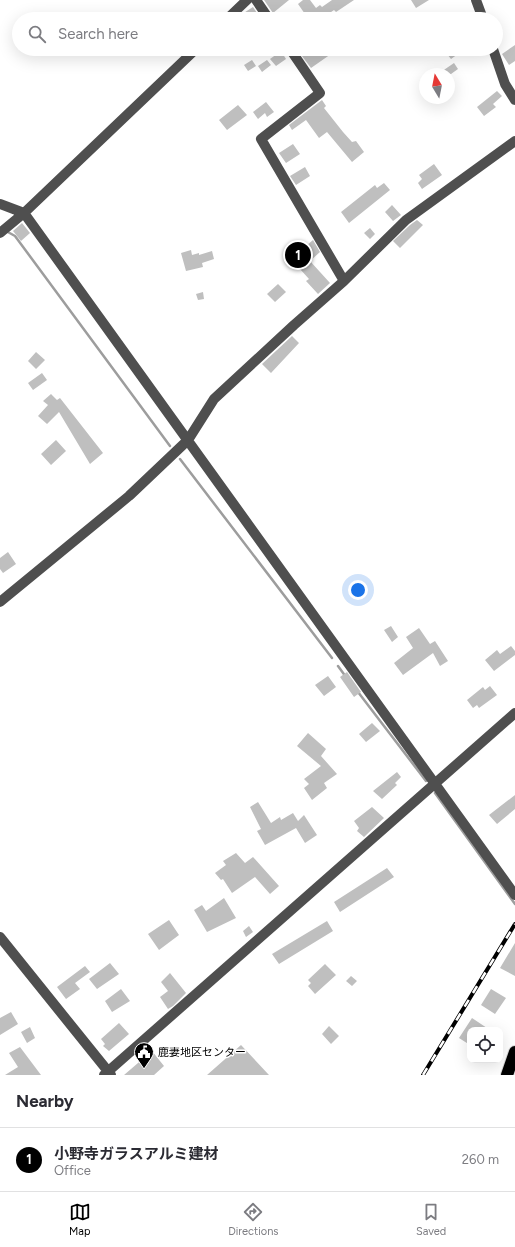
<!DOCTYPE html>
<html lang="en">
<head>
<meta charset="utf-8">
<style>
  body { margin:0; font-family:Figtree,"Noto Sans JP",sans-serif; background:#f7f7f7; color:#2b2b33 }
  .controls { position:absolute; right:12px; bottom:12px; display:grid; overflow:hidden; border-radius:8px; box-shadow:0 4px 16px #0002 }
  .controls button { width:36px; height:36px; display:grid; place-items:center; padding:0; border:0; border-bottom:1px solid #e1e1e2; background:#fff; color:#2b2b33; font:20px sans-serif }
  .compass { position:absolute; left:419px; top:68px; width:36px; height:36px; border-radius:50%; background:#fff; box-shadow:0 4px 16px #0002; rotate:350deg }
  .you { position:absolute; left:358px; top:590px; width:14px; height:14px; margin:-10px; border:3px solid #fff; border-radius:50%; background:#1a73e8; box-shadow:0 0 0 6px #1a73e833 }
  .badge { display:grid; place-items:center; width:26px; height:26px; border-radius:50%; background:#000; color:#fff; font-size:13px; font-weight:700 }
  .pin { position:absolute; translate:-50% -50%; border:2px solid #fff; box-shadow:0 1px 4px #0006 }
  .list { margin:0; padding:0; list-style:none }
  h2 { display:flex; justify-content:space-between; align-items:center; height:52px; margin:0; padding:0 16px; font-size:17px }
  h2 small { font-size:13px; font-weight:400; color:#7c7c81 }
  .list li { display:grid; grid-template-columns:26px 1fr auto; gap:12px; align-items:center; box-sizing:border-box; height:64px; padding:0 16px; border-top:1px solid #e1e1e2 }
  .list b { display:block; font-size:15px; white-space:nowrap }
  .list p { margin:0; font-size:13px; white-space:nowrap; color:#7c7c81 }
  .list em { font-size:13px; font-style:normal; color:#7c7c81 }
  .icon { flex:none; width:22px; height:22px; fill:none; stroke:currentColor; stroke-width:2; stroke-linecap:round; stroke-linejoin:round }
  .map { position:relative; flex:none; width:515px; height:1075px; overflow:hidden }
  .search { position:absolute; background:#fff; box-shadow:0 4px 16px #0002; left:12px; right:12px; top:12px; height:44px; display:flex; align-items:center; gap:10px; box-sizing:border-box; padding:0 14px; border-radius:22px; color:#7c7c81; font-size:15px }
  .sheet { height:116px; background:#fff }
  nav { display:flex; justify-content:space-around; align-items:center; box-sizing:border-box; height:56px; border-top:1px solid #e1e1e2; background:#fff; font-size:11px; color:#7c7c81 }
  nav a { display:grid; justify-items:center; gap:2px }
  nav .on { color:#000 }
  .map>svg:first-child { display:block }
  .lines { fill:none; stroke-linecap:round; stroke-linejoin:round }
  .stream { stroke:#9d9d9d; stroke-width:2.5 }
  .building { fill:#bfbfbf }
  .highway-casing { stroke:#dbdbdb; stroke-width:14 }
  .minor { stroke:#4f4f4f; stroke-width:10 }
  .highway { stroke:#000; stroke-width:12 }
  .rail-casing { stroke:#000; stroke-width:4 }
  .rail { stroke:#fff; stroke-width:2.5; stroke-dasharray:8; stroke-linecap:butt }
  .labels { text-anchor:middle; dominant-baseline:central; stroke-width:3; stroke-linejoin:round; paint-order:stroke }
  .poi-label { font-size:11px; fill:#000; stroke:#fff; text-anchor:start }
</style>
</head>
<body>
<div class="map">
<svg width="515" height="1075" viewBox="0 0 515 1075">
  <rect width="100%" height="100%" fill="#fff"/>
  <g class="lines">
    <path class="stream" d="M6 231 15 236 170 446
      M180 459 332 658
      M338 666 346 677
      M358 692 426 781
      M435 793 515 904"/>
  </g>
  <path class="building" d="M264 0H289L273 13Z
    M303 0H310L316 8 320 5 322 7 332 0H354L336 12 334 10 321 19H299L305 14 298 4Z
    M411 0H429L416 8Z
    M253 7 261 19H236L239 16Z
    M515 45V61L509 65 502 54Z
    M312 49H327L331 54 311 68 302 56Z
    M443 49H465L451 59Z
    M281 51 286 59 276 66 270 59Z
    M252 60 256 66 248 71 244 65Z
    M267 60 271 65 262 72 258 66Z
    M454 63 458 69 451 74H438Z
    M497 91 502 96 493 104 496 107 484 116 477 107Z
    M322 100 326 106 324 108 343 132 352 142 356 141 364 152 352 162 327 132 319 138 306 120 292 130 289 125Z
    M266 102 274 112 267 117 265 113 258 119 253 112Z
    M238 105 247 115 227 130 219 120Z
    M293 144 300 154 286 163 279 153Z
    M434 164 442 175 422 189 418 183 422 179 419 175Z
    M305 167 310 176 296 185 290 176Z
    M384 183 390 190 349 223 341 212 375 185 377 188Z
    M392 205 401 215 393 221 385 212Z
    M417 220 423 225 400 248 393 241 410 225Z
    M22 223 30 233 21 241 13 231Z
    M370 228 375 234 370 239 364 233Z
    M313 240 320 252 310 261 330 283 318 294 306 281 309 279 291 259Z
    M191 250 192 255 199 253V255L212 251 214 259 202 263 203 267 186 271 181 253Z
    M278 284 286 292 275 302 267 294Z
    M203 292 204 299 198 300 196 294Z
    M292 336 299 343 271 373 262 364Z
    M36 352 45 360 36 369 28 361Z
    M42 373 47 380 33 390 28 383Z
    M51 394 57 400 60 398 103 453 90 464 59 412 47 424 38 416 48 405 43 401Z
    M56 440 66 451 51 465 41 454Z
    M8 552 16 564 3 573 0 569V558Z
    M391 626 398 637 392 642 384 630Z
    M419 628 430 644 435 641 448 661 440 666 433 653 403 675 394 663 413 648 406 637Z
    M511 646 515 651V655L494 671 485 660 497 650 500 654Z
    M347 672 361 692 354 697 340 677Z
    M328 676 336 687 324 696 315 685Z
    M490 686 497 695 479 708 477 705 473 708 467 700 483 687 485 690Z
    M372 723 380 731 366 742 359 734Z
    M308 733 326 749 321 756 337 774 324 783 327 788 312 800 304 788 309 784 304 779 321 766 297 746Z
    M397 772 401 777 395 783 397 785 382 799 373 791Z
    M515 795V809L497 824 489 815Z
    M258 802 271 823 280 817 281 820 293 813 298 821 304 815 317 835 305 843 296 828 265 845 257 831 261 829 250 807Z
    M372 807 384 818 364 837 357 831 359 828 354 821Z
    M236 853 245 863 253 857 279 886 270 894 255 877 232 893 223 879 221 880 215 873 226 865 223 861Z
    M387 868 394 877 340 912 334 902Z
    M224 898 236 918 207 932 194 910 202 905 206 911Z
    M169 920 179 935 159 950 148 934Z
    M327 921 333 931 279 964 272 954Z
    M249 926 253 932 246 937 243 931Z
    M515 943V976L500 968Z
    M110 963 119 974 97 989 89 979Z
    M325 964 336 975 315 994 308 986 311 983 308 980Z
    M85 966 90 972 75 983 80 989 66 999 57 987Z
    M170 973 186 993 173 1006 168 1009 160 997 168 991 161 982Z
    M351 976 357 981 352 986 346 981Z
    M121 989 130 1001 112 1012 105 1001Z
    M491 989 506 998 495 1014 481 1005Z
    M11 1012 18 1024 0 1035V1018Z
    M472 1018 490 1030H470V1045L459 1038Z
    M119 1023 129 1034 109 1051 103 1046 105 1044 101 1039Z
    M329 1026 339 1036 331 1044 322 1034Z
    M30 1027 35 1038 27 1043 21 1032Z
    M241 1045 269 1075H207Z
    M20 1047 41 1075H5L18 1067 9 1053Z
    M152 1051 164 1066 154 1075H124Z"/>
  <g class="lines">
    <defs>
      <path id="highway" d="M507 1075 515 1052"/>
    </defs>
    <use href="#highway" class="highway-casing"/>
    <path class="minor" d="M256 0 269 19
      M476 0 483 19
      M227 19 247 0
      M290 49 320 93 261 139 344 281
      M493 49 505 84 515 100
      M0 204 24 213C189 440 351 668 515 895
      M0 233 24 213 196 49
      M0 602 129 496 188 440 214 399 294 325 344 281 406 220 515 141
      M0 937 111 1075
      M104 1075 515 713"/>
    <use href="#highway" class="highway"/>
    <defs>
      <path id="rail" d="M423 1075 515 924"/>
    </defs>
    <use href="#rail" class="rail-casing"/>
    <use href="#rail" class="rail"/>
  </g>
  <defs>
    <symbol id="civic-pin" viewBox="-11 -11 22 30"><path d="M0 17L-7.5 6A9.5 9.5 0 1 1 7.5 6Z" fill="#000" stroke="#fff"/><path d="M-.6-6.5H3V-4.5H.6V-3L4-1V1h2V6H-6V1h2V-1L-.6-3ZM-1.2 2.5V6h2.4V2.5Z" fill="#fff"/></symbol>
  </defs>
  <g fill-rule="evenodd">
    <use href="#civic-pin" x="133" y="1041" width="22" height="30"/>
  </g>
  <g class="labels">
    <g class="poi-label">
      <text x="158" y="1052">鹿妻地区センター</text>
    </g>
  </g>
</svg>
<div class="controls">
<button><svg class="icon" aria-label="locate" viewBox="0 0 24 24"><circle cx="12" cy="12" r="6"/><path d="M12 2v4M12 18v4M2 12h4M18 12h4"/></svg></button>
</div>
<svg class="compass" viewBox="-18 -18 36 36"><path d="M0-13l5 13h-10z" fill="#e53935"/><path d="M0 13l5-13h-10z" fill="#7c7c81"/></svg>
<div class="you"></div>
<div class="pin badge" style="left:298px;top:255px">1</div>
<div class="search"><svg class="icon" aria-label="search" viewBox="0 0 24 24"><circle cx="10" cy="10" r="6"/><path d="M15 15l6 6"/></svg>Search here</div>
</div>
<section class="sheet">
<h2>Nearby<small></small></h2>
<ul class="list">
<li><span class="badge">1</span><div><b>小野寺ガラスアルミ建材</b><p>Office</p></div><em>260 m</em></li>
</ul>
</section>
<nav>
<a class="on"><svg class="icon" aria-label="map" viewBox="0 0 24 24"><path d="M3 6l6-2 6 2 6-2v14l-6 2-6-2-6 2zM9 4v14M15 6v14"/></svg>Map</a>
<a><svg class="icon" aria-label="directions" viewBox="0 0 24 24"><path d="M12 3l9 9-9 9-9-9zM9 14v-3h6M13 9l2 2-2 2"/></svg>Directions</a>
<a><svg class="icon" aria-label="saved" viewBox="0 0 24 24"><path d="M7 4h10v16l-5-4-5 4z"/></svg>Saved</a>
</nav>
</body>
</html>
